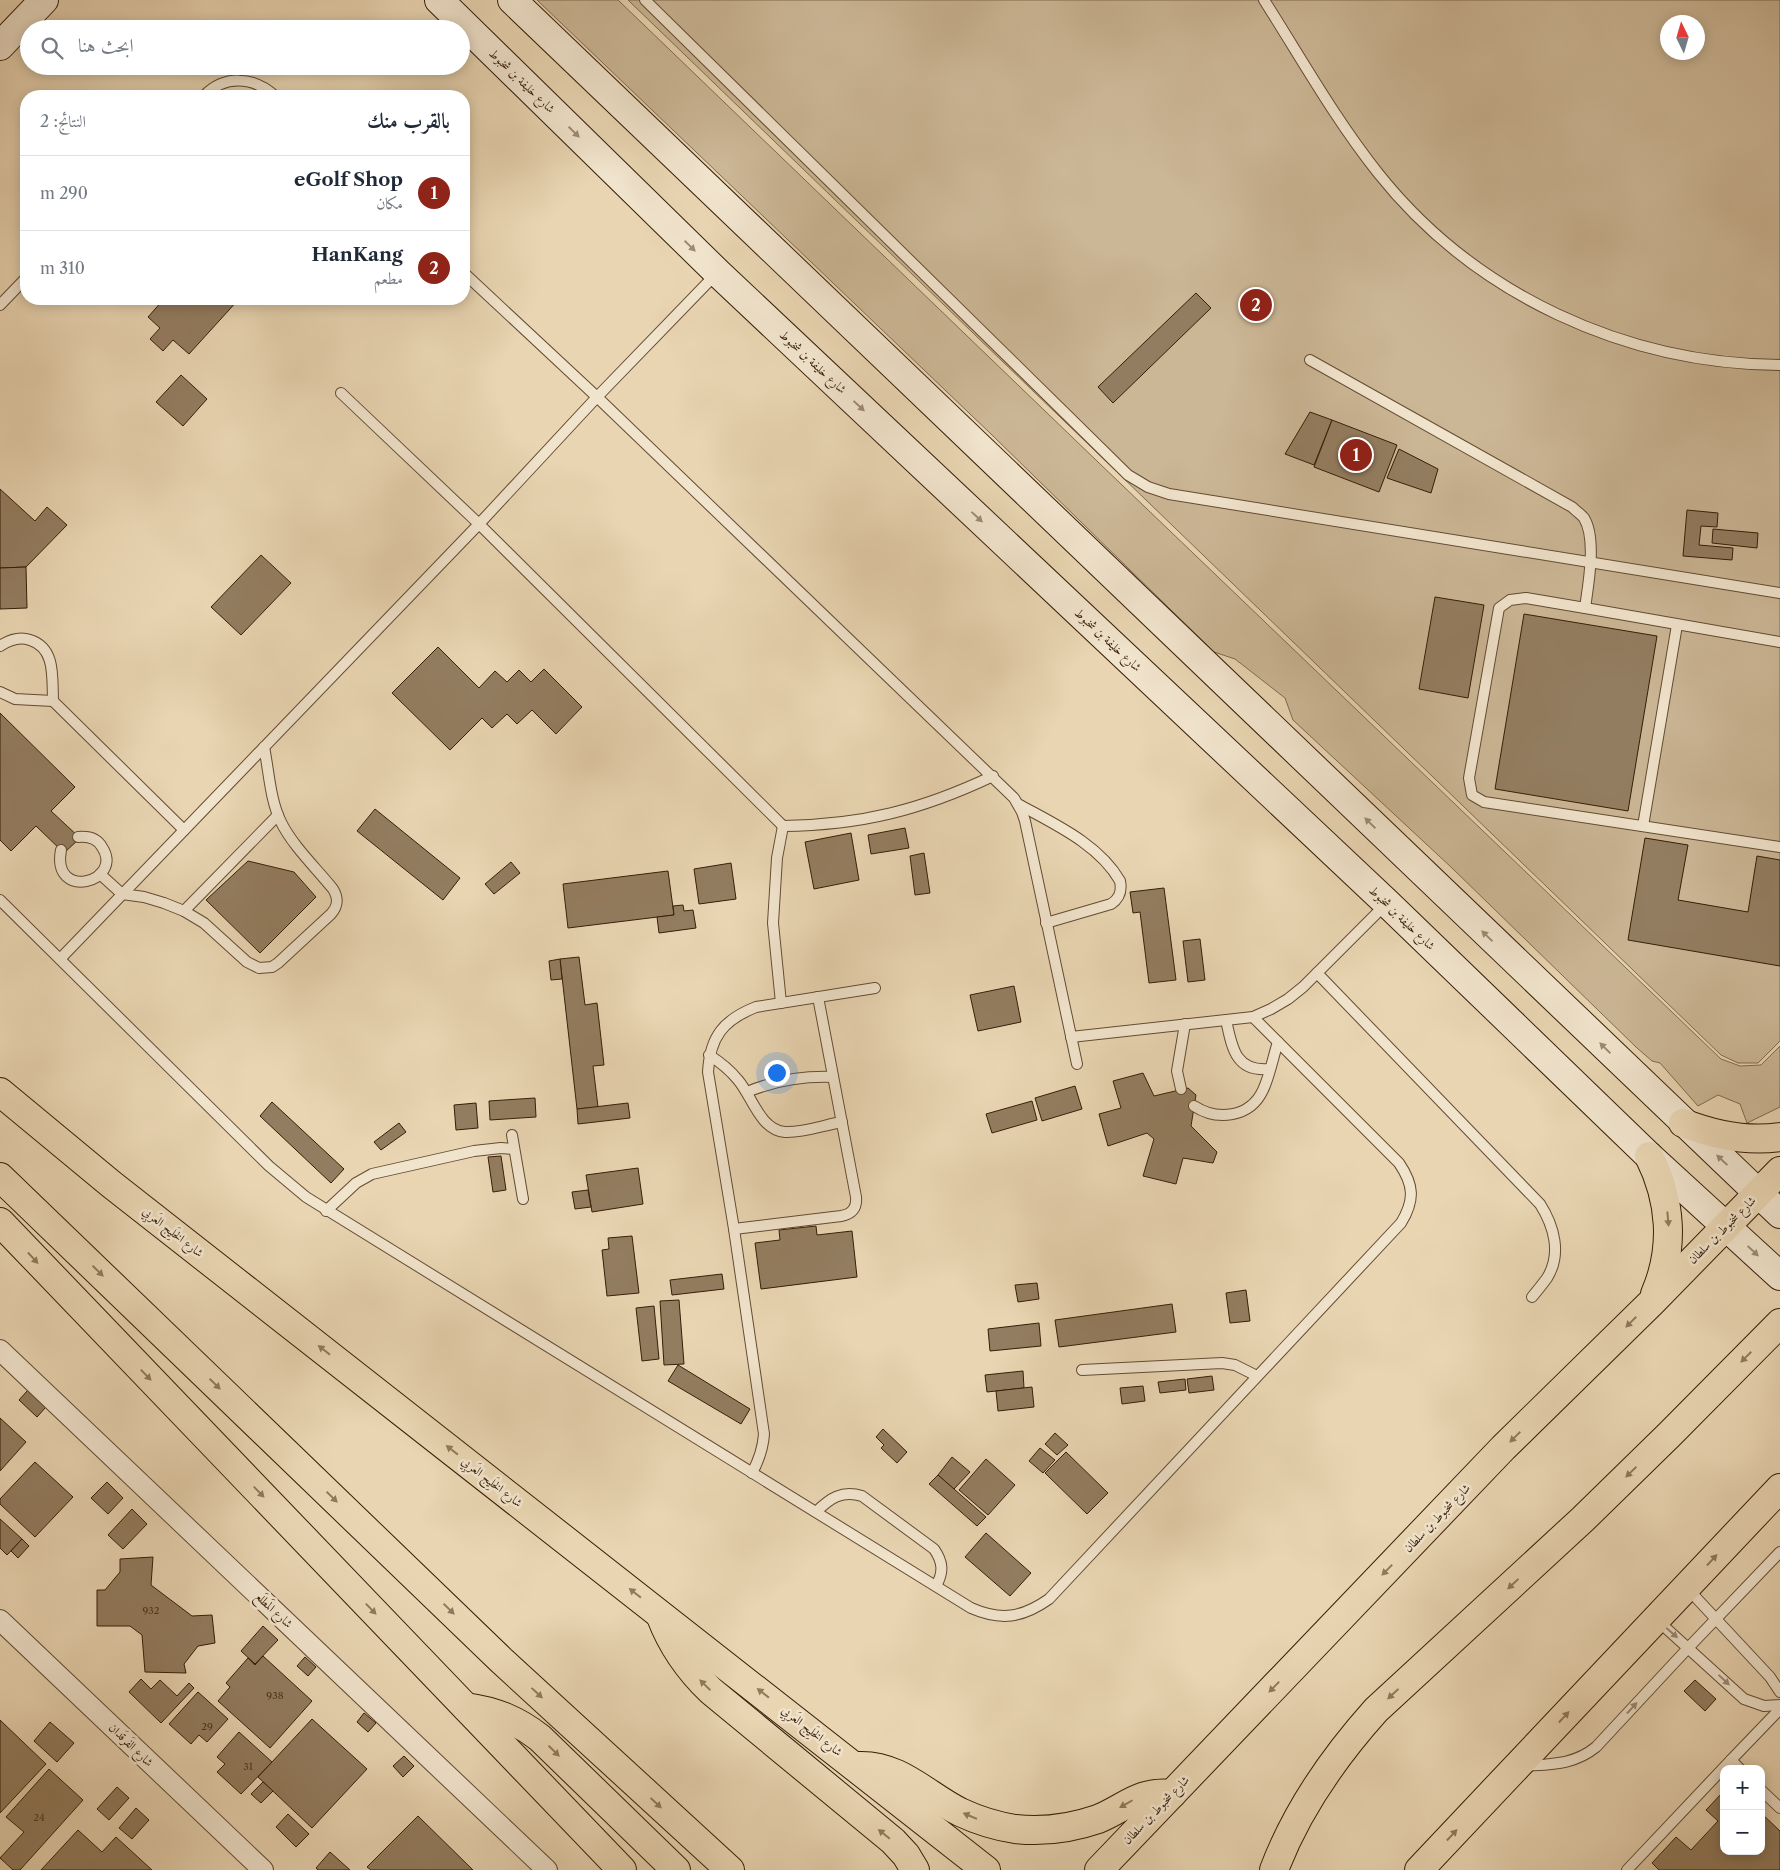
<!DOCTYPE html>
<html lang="ar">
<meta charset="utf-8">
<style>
body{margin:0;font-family:"Libre Caslon Text",Amiri,serif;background:#f6f6f7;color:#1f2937;direction:rtl}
.controls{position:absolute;right:15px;bottom:15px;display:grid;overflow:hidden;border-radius:10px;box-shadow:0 2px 12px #0003}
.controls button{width:45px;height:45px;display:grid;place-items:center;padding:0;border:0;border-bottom:1px solid #e0e1e3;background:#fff;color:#1f2937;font:25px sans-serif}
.compass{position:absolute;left:1660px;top:15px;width:45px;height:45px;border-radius:50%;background:#fff;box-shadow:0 2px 12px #0003;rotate:355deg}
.you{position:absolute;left:776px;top:1072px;width:18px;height:18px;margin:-12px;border:4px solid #fff;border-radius:50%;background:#1a73e8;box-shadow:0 0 0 8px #1a73e833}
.badge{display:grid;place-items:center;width:32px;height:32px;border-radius:50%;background:#8f2418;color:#fff;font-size:16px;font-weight:700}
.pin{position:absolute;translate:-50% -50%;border:2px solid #fff;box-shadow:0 1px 5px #0006}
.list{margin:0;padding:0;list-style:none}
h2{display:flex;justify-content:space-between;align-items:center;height:65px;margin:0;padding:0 20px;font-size:21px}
h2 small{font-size:16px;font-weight:400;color:#747a83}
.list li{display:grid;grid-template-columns:32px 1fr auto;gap:15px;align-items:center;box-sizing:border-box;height:75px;padding:0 20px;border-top:1px solid #e0e1e3}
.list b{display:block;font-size:19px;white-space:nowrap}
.list p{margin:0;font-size:16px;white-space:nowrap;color:#747a83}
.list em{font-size:16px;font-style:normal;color:#747a83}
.icon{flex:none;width:28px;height:28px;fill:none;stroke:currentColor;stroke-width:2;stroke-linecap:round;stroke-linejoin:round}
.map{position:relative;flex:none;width:1780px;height:1870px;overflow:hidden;direction:ltr}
.search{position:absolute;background:#fff;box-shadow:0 2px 12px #0003;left:20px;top:20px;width:450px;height:55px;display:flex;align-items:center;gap:12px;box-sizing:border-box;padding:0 18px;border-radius:28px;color:#747a83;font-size:19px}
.panel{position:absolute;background:#fff;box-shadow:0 2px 12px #0003;left:20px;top:90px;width:450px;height:215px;border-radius:20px;direction:rtl}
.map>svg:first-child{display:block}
.green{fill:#cbb695;stroke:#806a4e;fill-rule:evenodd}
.building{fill:#937d60;stroke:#361d07}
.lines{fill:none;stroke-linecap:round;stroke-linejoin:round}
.lane-casing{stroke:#634b32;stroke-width:12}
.street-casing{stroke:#634b32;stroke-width:22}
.secondary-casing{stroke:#361d07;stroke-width:30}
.primary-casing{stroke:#361d07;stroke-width:30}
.highway-casing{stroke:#361d07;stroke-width:30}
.lane{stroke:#f1e4cd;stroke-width:10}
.street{stroke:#f1e4cd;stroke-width:20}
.secondary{stroke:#f1e4cd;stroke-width:28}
.primary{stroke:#e9d5b2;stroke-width:28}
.highway{stroke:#e9d5b2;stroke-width:28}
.oneway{fill:#9d8a74}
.oneway2{fill:#90795c}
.labels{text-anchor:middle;stroke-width:5;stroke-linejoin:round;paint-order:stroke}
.number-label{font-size:10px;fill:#4d351d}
.street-label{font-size:12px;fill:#361d07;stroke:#f1e4cd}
</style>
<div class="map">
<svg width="1780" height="1870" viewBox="0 0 1780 1870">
<rect width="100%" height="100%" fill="#e9d5b2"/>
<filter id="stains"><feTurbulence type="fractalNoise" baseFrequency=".004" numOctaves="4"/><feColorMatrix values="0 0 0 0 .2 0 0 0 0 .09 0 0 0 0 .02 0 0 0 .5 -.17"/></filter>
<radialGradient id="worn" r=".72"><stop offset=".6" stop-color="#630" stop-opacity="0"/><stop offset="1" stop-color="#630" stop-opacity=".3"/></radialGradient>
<!-- green -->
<g class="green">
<polygon points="537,0 618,0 1098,462 1721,1059 1740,1066 1761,1065 1780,1046 1780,1107 1747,1123 1740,1104 1718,1095 1698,1106 1660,1063 1652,1061 1637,1048 1452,868 1293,720 1285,698 1235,659 1214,652 991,434"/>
<path d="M628,0H1780V1041L1758,1063H1738L1721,1055ZM1668,22H1698V52H1668Z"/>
</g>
<!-- building -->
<g class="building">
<polygon points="1196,293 1211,308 1113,403 1098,387"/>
<polygon points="164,299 239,299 189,354 173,340 163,351 150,339 160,328 148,317"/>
<polygon points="181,375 207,399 183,426 156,402"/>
<polygon points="1310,412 1332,420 1314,465 1285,454"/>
<polygon points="1332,420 1397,445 1379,492 1314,467"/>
<polygon points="1399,449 1438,469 1431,493 1387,478"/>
<polygon points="0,489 35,521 47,507 67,525 26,567 0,568"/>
<polygon points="1687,510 1718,513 1717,527 1701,526 1699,545 1733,548 1732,560 1683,556"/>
<polygon points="1713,529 1758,533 1757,548 1712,543"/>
<polygon points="261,555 291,583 241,635 211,607"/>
<polygon points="26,567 27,608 0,609 0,568"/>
<polygon points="1435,597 1484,605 1468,698 1419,689"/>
<polygon points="1524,614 1657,636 1628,811 1495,789"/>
<polygon points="438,647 479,688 495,671 507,682 519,670 531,682 544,669 582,707 556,734 532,710 517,724 507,714 492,728 482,718 450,750 392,693"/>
<polygon points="0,713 75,787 51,811 80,838 64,853 36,826 11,851 0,840"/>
<polygon points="375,809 460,878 443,900 357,831"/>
<polygon points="905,828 909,848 871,854 868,835"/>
<polygon points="851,833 859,880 814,889 805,842"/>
<polygon points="1645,838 1688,845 1678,900 1748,912 1757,856 1780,860 1780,966 1628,940"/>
<polygon points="924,853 930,893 915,895 910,856"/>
<polygon points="248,861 294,872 316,897 260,953 206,900"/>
<polygon points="511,862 520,873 494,894 485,884"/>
<polygon points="731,863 736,899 699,904 694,869"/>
<polygon points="668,871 674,915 568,928 563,884"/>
<polygon points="1164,888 1176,980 1149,983 1140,912 1133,913 1130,892"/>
<polygon points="683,905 684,911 693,910 696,928 659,933 657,917 674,915 673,906"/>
<polygon points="1200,939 1205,980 1188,982 1183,941"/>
<polygon points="579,957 585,1005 597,1003 604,1065 593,1066 598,1107 577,1109 560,959"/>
<polygon points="560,959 562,979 551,980 549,961"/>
<polygon points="1014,986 1021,1022 978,1031 970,995"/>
<polygon points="1143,1073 1154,1096 1188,1088 1196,1095 1191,1126 1217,1152 1213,1163 1183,1158 1176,1184 1143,1176 1154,1139 1147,1133 1108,1146 1099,1114 1121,1108 1113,1081"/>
<polygon points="1075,1086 1082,1109 1042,1121 1035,1098"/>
<polygon points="535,1098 536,1117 490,1120 489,1101"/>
<polygon points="1032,1101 1037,1120 992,1133 986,1114"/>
<polygon points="272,1102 344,1169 331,1183 260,1116"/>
<polygon points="476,1103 478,1128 456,1130 454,1105"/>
<polygon points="628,1103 630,1118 578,1124 577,1109"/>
<polygon points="399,1123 406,1132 381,1150 374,1142"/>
<polygon points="501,1156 506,1190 493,1192 488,1157"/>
<polygon points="638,1168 643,1204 592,1212 586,1175"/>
<polygon points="588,1190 591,1207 575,1209 572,1192"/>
<polygon points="816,1226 817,1235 852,1231 857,1277 761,1289 755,1243 780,1240 779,1230"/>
<polygon points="632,1236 639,1293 607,1296 602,1250 609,1249 608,1238"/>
<polygon points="722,1274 724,1289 672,1295 670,1280"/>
<polygon points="1037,1283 1039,1299 1018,1302 1015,1285"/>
<polygon points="1246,1290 1250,1321 1230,1323 1226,1293"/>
<polygon points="679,1300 684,1364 664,1365 660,1301"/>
<polygon points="1172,1304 1176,1332 1059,1347 1055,1320"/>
<polygon points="654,1306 659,1359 642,1361 636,1308"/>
<polygon points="1039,1323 1041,1346 990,1351 988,1329"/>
<polygon points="678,1365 750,1409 741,1424 668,1381"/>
<polygon points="1023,1371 1024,1388 987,1392 985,1375"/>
<polygon points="1212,1376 1214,1390 1189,1393 1187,1379"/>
<polygon points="1185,1379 1186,1390 1160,1393 1158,1382"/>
<polygon points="1143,1386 1145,1401 1122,1404 1120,1388"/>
<polygon points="1032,1387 1034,1407 998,1411 996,1391"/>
<polygon points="28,1390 46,1407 37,1417 19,1400"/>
<polygon points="0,1418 26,1442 0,1471"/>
<polygon points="883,1429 907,1452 897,1463 881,1448 884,1445 876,1437"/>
<polygon points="1055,1433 1068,1445 1057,1455 1045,1444"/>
<polygon points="1040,1448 1055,1460 1043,1473 1029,1461"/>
<polygon points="1066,1452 1108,1493 1087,1514 1045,1473"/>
<polygon points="952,1457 970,1472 954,1489 938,1475"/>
<polygon points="986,1459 1015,1485 988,1515 959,1490"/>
<polygon points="35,1462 73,1497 35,1537 0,1504 0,1499"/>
<polygon points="938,1475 986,1517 977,1526 929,1484"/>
<polygon points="107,1482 123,1498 108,1514 91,1498"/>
<polygon points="132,1509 147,1524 123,1549 108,1535"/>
<polygon points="0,1519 22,1539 7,1555 0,1548"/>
<polygon points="986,1533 1031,1573 1010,1596 965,1557"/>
<polygon points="22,1539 29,1546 18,1558 11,1551"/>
<polygon points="153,1557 151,1585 192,1616 212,1615 215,1643 198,1646 184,1664 186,1673 145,1672 142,1635 130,1626 97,1626 97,1590 105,1590 120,1572 120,1559"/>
<polygon points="263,1626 278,1640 255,1664 241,1651"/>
<polygon points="263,1656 312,1701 270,1748 218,1701 230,1687 226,1683 248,1658 255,1665"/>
<polygon points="305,1657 316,1667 308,1676 297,1666"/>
<polygon points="141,1679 151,1689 160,1680 177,1696 189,1683 194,1688 161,1723 129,1692"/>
<polygon points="1695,1680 1716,1699 1705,1711 1684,1691"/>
<polygon points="198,1692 228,1719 207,1742 199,1735 191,1744 169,1724"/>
<polygon points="364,1713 376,1723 368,1732 357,1722"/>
<polygon points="312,1719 367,1769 312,1828 258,1777"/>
<polygon points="0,1720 46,1764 0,1813"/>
<polygon points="50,1722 74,1743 57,1762 34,1741"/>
<polygon points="239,1732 272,1762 241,1794 217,1772 225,1764 217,1757"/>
<polygon points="404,1756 414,1766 403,1777 393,1766"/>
<polygon points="49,1769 83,1800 20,1870 13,1870 0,1858 24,1832 6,1817"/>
<polygon points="263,1782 273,1791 261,1803 251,1794"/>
<polygon points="117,1787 129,1798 109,1820 97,1809"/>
<polygon points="1724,1791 1724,1851 1761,1851 1761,1813 1780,1831 1780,1870 1659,1870 1652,1863 1676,1837 1691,1850 1718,1821 1706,1810"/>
<polygon points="136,1808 149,1820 132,1839 119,1828"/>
<polygon points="288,1814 309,1834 296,1847 276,1827"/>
<polygon points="418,1816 473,1870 371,1870 367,1867"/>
<polygon points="78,1830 102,1852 116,1837 152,1870 41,1870"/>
<polygon points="330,1852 350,1870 318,1870 316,1868"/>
</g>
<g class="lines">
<!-- lane casing -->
<g class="lane-casing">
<g id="lane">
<polyline points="645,0 1128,475 1148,487 1169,494 1780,593"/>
<path d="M1264,0C1301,58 1335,119 1378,173C1475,295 1626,364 1780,365"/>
<path d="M204,96C224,75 253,76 275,96"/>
<polyline points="464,273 597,397 1014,798 1022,812 1025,821 1077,1064"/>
<polyline points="0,305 26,278"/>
<path d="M1310,360L1572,507C1576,511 1581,514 1584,518C1597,539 1588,586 1585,608L1526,598L1510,600L1499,608L1469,778L1472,795L1484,802L1780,847"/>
<path d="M341,393L479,524L783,826C862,825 921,810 993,776"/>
<polyline points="1585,608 1780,642"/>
<path d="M0,646C9,640 19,636 30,640C56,648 52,678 53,701L15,699L0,692"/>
<polyline points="53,701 184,830"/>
<path d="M1018,804C1054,824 1099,844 1120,881C1122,891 1120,898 1111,904L1046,923"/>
<polyline points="1643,826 1677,625"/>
<path d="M61,850C51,902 125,882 102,847C97,838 88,836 78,837"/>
<path d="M100,874L122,894L144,897L164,903L184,911L204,923L247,962L259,968L272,967L278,963L331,914C338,906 339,899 333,889C317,869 292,845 281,822C270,800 269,771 264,747"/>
<path d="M0,900L269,1166L306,1197L971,1608C1001,1621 1022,1618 1049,1599L1401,1223C1415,1200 1414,1185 1399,1163L1253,1017"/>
<polyline points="184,911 278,815"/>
<polyline points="60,959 479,524 597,397 717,273"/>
<path d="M1317,973L1540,1204C1554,1226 1562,1254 1547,1278C1542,1285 1537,1291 1532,1297"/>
<polyline points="781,1003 773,923 777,858 783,826"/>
<path d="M1226,1020C1232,1047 1235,1072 1269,1069"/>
<polyline points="1071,1037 1253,1017 1271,1009 1288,999 1303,987 1386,904"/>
<path d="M709,1055C720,1062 730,1070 738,1080C752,1096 760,1130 785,1132C803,1133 824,1125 842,1122"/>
<polyline points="1181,1089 1177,1071 1185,1024"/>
<path d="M747,1092C776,1080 803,1076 833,1077"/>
<path d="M1194,1106C1217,1121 1250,1118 1263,1090C1270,1075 1273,1057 1278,1042"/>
<polyline points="512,1135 523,1199"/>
<polyline points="326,1211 356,1183 372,1174 474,1151 501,1148 514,1149"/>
<path d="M734,1229L841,1216C852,1214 857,1208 856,1197L818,997"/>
<polyline points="1082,1370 1222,1363 1235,1365 1257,1376"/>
<path d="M752,1473C759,1460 763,1449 764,1434L734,1229L708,1072C710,1037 723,1020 756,1007L875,988"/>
<path d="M816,1512C830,1498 842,1490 862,1496L934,1549C943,1562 944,1572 936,1586"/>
<polyline points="1687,1588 1770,1677 1780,1692"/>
<polyline points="1657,1620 1744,1699 1764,1706 1780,1705"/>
<polyline points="1731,1760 1780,1709"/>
<path d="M1524,1766C1551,1764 1574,1765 1596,1747L1689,1647L1780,1552"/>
<polyline points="1761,1790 1780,1808"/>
<polyline points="1627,1870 1731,1760 1740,1769"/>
</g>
</g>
<!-- street casing -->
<g class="street-casing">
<g id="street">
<polyline points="0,1350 547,1870"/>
<polyline points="0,1620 263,1870"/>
</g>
</g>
<!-- secondary casing -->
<g class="secondary-casing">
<g id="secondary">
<polyline points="439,0 718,273 1387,903 1649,1156 1780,1276"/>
<polyline points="512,0 1780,1214"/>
<polyline points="0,46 44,0"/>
</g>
</g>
<!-- primary casing -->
<g class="primary-casing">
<g id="primary">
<path d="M1683,1123C1714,1135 1747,1142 1780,1137"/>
<path d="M1649,1156C1671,1200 1675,1248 1655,1294"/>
<polyline points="1099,1870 1503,1448 1652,1302 1780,1171"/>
<polyline points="1419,1870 1780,1488"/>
</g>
</g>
<!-- highway casing -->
<g class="highway-casing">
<g id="highway">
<polyline points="0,1092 111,1184 986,1870"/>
<polyline points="0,1177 501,1660 730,1870"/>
<polyline points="0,1222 622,1870"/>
<path d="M661,1617C672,1646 688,1669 711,1691L893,1841L906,1855L915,1870"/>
<path d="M466,1707C495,1711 517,1720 540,1738L676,1870"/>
<path d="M858,1766C899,1764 926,1795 960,1812C977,1820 996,1826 1015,1829C1042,1832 1072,1828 1098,1819C1125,1808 1140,1790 1172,1794"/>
<path d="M1274,1870C1297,1809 1333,1758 1376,1710L1583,1519L1669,1435L1780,1323"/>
</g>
</g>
<!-- lane -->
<use href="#lane" class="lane"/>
<!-- street -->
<use href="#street" class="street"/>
<!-- secondary -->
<use href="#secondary" class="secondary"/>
<!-- primary -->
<use href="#primary" class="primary"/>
<!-- highway -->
<use href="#highway" class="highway"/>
</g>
<!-- one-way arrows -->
<defs><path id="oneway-solid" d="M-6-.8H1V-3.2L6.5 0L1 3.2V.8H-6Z" transform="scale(1.25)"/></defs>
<g class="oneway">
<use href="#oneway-solid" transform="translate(574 132) rotate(44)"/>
<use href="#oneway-solid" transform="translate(690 246) rotate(44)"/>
<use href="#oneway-solid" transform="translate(859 406) rotate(43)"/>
<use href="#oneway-solid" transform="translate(977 517) rotate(43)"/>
<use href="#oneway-solid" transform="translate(1370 823) rotate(-136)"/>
<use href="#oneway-solid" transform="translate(1487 936) rotate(-136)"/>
<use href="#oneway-solid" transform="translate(1605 1048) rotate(-136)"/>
<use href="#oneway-solid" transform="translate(1722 1160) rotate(-137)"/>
<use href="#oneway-solid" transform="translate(1753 1251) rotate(43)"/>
<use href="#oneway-solid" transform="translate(1672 1633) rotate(41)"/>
<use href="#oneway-solid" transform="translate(1724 1680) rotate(43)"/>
<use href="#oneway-solid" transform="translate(1632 1708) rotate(-47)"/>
</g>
<g class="oneway2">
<use href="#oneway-solid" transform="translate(1668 1219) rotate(85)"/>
<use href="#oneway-solid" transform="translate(33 1258) rotate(47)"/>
<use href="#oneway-solid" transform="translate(98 1271) rotate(44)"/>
<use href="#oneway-solid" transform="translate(1631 1322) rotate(135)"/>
<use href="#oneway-solid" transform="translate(324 1350) rotate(-142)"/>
<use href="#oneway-solid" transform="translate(1746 1357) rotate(135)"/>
<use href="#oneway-solid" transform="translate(146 1375) rotate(46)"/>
<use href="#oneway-solid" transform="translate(215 1384) rotate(44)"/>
<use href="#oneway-solid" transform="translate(1515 1437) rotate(135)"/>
<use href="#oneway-solid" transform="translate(452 1450) rotate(-142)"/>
<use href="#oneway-solid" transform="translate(1631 1472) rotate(136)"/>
<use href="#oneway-solid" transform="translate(259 1492) rotate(46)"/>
<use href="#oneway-solid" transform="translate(332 1497) rotate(44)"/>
<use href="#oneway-solid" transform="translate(1712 1560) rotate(-47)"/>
<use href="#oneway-solid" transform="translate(1387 1570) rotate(134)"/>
<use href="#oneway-solid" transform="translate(1513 1584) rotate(137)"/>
<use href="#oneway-solid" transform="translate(635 1593) rotate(-142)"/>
<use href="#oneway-solid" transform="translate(371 1609) rotate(46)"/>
<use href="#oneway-solid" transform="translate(449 1609) rotate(44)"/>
<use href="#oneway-solid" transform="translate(705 1685) rotate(-136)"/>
<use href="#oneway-solid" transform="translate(1274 1687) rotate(134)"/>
<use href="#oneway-solid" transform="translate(537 1693) rotate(43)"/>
<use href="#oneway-solid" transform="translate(763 1693) rotate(-142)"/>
<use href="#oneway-solid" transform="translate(1393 1694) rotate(137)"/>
<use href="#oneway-solid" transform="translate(1564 1717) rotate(-47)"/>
<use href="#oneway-solid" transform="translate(554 1751) rotate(44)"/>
<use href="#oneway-solid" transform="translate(656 1803) rotate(43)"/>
<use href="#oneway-solid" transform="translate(1126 1804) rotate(150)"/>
<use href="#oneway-solid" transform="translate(970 1816) rotate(-157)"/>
<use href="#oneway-solid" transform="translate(884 1834) rotate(-141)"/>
<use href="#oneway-solid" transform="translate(1452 1835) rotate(-47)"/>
</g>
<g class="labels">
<!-- number labels -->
<g class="number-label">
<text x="151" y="1614">932</text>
<text x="275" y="1699">938</text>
<text x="207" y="1730">29</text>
<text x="248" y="1770">31</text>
<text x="39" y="1821">24</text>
</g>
<!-- street labels -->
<g class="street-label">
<text transform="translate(522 81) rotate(44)" y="4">شارع خليفة بن شخبوط</text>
<text transform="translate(813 362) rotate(43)" y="4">شارع خليفة بن شخبوط</text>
<text transform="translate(1108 640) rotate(43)" y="4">شارع خليفة بن شخبوط</text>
<text transform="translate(1402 918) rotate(44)" y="4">شارع خليفة بن شخبوط</text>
<text transform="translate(1722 1230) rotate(-45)" y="4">شارع شخبوط بن سلطان</text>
<text transform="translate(173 1232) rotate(38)" y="4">شارع الخَلِيج العَربِي</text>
<text transform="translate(492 1482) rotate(38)" y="4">شارع الخَلِيج العَربِي</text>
<text transform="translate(1437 1518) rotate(-46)" y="4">شارع شخبوط بن سلطان</text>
<text transform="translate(274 1610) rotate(43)" y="4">شارع المَطلَع</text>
<text transform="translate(812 1731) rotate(38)" y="4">شارع الخَلِيج العَربِي</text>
<text transform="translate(131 1745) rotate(44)" y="4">شارع الفَرقَدان</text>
<text transform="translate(1156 1810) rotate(-46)" y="4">شارع شخبوط بن سلطان</text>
</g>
</g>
<rect width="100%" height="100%" filter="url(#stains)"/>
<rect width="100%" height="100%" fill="url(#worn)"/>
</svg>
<div class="controls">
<button>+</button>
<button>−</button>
</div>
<svg class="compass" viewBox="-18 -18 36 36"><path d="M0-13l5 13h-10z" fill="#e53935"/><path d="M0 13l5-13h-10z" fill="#747a83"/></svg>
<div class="you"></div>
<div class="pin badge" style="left:1356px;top:455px">1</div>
<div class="pin badge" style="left:1256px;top:305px">2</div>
<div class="search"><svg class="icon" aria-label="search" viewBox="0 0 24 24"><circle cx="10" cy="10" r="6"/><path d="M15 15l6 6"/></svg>ابحث هنا</div>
<section class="panel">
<h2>بالقرب منك<small>النتائج: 2</small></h2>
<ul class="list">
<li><span class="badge">1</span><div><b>eGolf Shop</b><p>مكان</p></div><em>290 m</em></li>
<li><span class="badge">2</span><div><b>HanKang</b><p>مطعم</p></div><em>310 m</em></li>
</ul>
</section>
</div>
